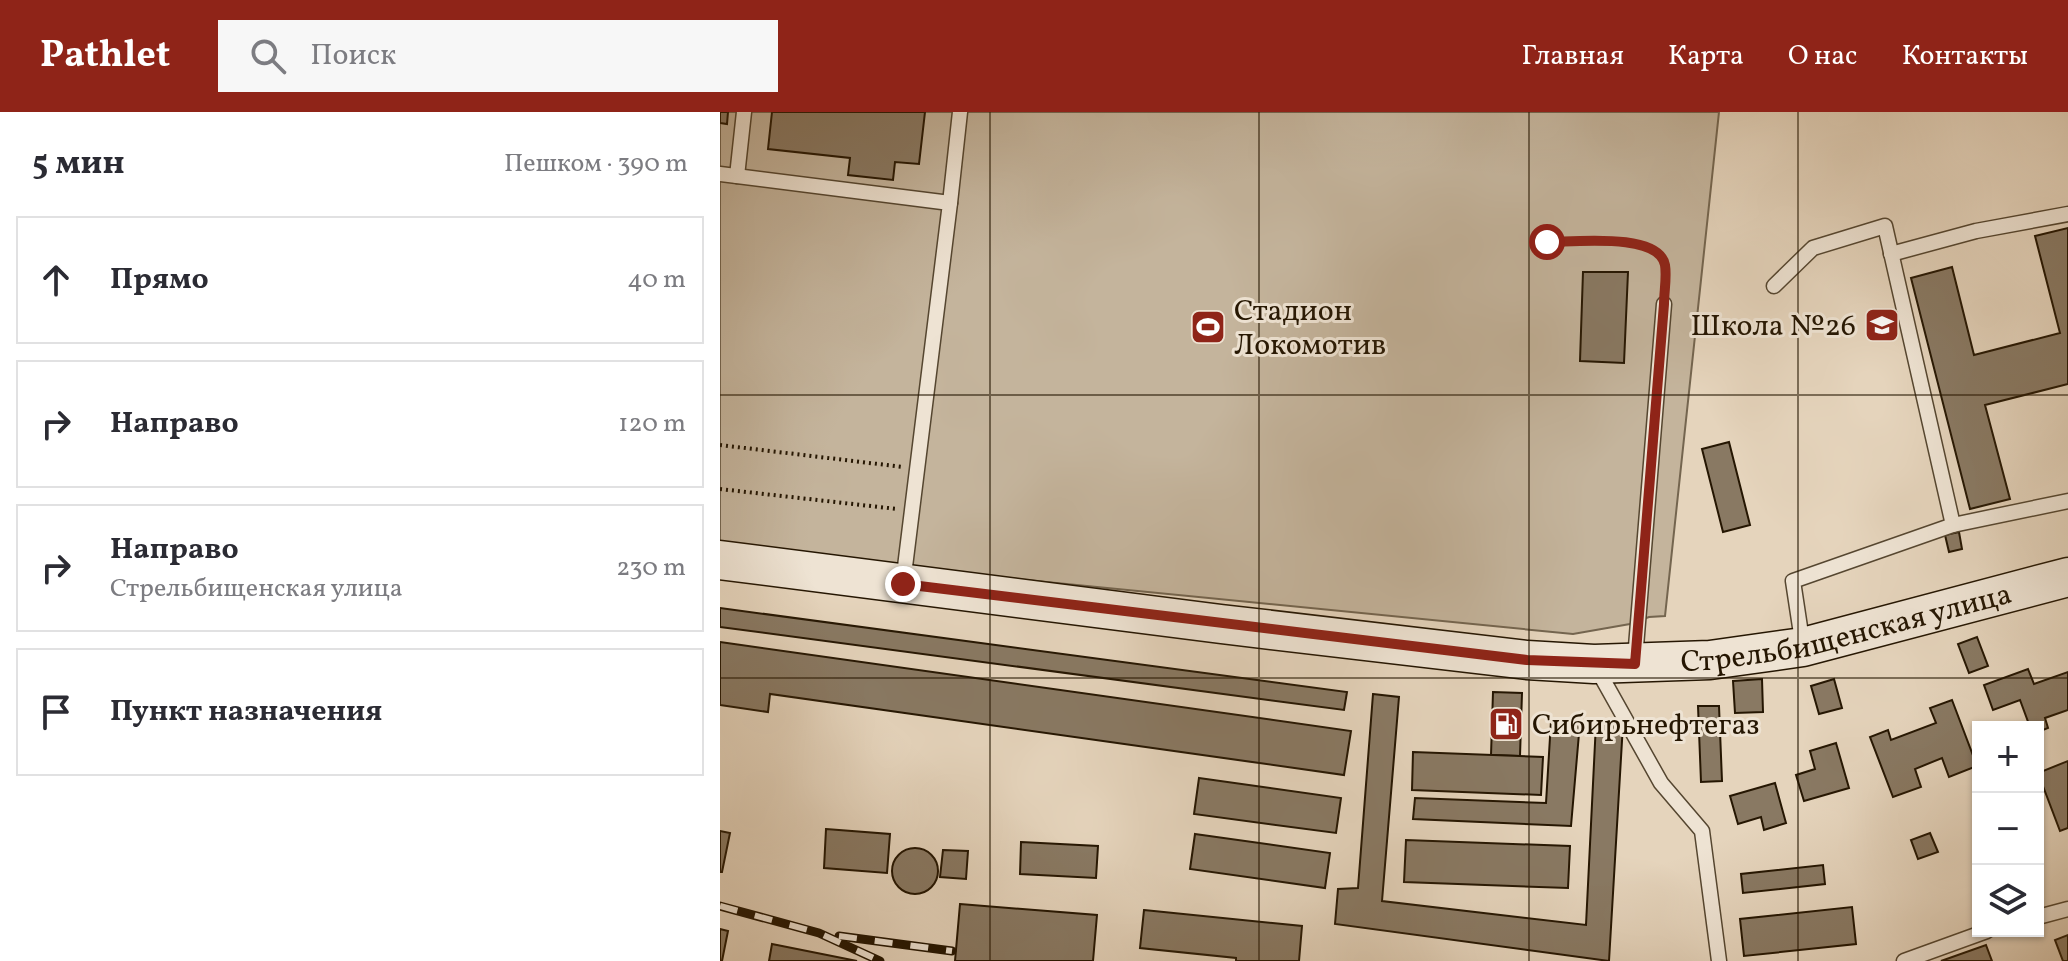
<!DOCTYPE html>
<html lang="ru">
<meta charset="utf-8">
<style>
body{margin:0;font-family:Vollkorn,serif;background:#f7f7f7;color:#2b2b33}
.controls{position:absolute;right:24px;bottom:24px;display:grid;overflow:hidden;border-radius:0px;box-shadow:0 2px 6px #0004}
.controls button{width:72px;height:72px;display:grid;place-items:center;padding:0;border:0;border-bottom:2px solid #e1e1e2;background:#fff;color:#2b2b33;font:40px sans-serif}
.stop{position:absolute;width:24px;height:24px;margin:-18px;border:6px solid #8f2418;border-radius:50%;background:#fff}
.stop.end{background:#8f2418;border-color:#fff;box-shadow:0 2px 8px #0008}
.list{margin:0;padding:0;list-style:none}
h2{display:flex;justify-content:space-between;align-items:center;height:104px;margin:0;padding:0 32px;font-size:34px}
h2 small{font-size:26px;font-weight:400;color:#7c7c81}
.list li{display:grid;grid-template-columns:52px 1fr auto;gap:24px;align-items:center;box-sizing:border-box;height:128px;margin:0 16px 16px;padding:0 16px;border:2px solid #e1e1e2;border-radius:0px}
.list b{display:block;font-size:30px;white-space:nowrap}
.list p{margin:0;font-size:26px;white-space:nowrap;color:#7c7c81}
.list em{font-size:26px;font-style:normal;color:#7c7c81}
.icon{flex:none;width:44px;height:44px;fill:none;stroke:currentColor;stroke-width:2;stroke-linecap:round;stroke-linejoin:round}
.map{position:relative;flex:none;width:1348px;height:849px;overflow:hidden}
header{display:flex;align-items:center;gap:48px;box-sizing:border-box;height:112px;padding:0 40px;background:#8f2418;color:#fff}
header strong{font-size:38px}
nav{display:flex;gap:44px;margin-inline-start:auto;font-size:28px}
.search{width:560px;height:72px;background:#f7f7f7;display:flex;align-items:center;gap:20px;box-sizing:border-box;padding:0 28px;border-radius:0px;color:#7c7c81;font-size:30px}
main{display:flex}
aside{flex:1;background:#fff}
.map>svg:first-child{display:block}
.green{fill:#c4b49c;stroke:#74654f;stroke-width:2}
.building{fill:#897963;stroke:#251602;stroke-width:2}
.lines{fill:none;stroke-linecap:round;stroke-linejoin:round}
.lane-casing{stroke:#554630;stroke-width:17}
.secondary-casing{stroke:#251602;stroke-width:41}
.path{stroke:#251602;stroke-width:4;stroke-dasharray:2 4;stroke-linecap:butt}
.lane{stroke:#eee3d3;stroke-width:14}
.secondary{stroke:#eee3d3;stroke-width:38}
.rail-casing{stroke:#251602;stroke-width:9}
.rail{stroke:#eee3d3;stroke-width:6;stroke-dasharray:18;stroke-linecap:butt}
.route{stroke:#8f2418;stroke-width:10}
.grid{fill:none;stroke:#251602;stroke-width:2;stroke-opacity:0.55}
.labels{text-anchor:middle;stroke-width:6;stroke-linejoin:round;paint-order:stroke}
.poi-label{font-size:30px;fill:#251602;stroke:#eee3d3;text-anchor:start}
.street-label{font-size:30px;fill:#251602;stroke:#eee3d3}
</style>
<header>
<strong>Pathlet</strong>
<div class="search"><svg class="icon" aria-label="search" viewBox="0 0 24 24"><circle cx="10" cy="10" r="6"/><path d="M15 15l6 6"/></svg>Поиск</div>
<nav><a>Главная</a><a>Карта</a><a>О нас</a><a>Контакты</a></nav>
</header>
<main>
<aside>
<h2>5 мин<small>Пешком · 390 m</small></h2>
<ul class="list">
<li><svg class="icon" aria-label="ahead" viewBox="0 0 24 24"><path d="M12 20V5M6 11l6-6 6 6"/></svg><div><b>Прямо</b></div><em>40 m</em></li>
<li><svg class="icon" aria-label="right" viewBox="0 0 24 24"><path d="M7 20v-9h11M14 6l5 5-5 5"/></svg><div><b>Направо</b></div><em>120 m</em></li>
<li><svg class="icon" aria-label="right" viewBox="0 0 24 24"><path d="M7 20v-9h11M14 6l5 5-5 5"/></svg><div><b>Направо</b><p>Стрельбищенская улица</p></div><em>230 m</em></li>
<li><svg class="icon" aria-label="arrive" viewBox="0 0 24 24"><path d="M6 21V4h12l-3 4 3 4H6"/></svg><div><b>Пункт назначения</b></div></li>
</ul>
</aside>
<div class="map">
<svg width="1348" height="849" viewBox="0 0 1348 849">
<rect width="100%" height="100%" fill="#e5d4bc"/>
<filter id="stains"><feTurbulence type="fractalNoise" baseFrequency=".0025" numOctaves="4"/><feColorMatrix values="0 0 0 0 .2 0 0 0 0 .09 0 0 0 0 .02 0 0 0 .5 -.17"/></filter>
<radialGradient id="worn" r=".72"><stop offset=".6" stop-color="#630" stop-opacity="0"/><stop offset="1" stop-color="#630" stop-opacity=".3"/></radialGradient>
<!-- green -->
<polygon class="green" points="0,0 999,0 945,504 929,505 910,512 853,522 236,461 0,430"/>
<!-- building -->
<g class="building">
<polygon points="0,0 8,0 7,12 0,11"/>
<polygon points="52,0 205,0 199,52 175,50 173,68 128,63 130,46 48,37"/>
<polygon points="1348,116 1348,272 1265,293 1290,387 1250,397 1191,166 1232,155 1254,243 1340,221 1315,124"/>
<polygon points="863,160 908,160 904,251 860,249"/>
<polygon points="1009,330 1030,413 1003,420 982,337"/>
<polygon points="1239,420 1242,437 1229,440 1225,423"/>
<polygon points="0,496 627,580 624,598 0,515"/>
<polygon points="1257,525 1268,554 1249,561 1238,532"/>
<polygon points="0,530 631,619 624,663 50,582 48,600 0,593"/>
<polygon points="1308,557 1314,572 1348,560 1348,598 1325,606 1328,616 1318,620 1318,615 1310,615 1300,588 1273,598 1264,573"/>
<polygon points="1042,567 1043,600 1015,601 1013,569"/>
<polygon points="1114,567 1122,596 1099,602 1091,574"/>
<polygon points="773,580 802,581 800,644 771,643"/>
<polygon points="653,582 679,585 662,789 866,813 876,611 903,612 889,849 615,812 618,777 638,776"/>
<polygon points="1232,588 1257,654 1229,665 1222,646 1195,657 1201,675 1173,685 1150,625 1168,618 1171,628 1216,611 1210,596"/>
<polygon points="978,594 999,594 1002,669 981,670"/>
<polygon points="831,609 860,610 851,714 693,707 695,686 826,691"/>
<polygon points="1116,631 1129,676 1084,689 1076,663 1095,657 1090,639"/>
<polygon points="693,640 823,645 821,683 692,678"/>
<polygon points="1348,649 1348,716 1340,719 1318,661"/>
<polygon points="479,666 621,686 616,721 474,702"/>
<polygon points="1055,671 1066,711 1044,718 1041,705 1018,712 1010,684"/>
<polygon points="106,717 170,722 167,761 104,756"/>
<polygon points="0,719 10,721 2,760 0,760"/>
<polygon points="1210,721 1218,740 1198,747 1191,728"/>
<polygon points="475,722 610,741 605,776 470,757"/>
<polygon points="686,728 850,734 848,776 684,770"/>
<polygon points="301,730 378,734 376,766 300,762"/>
<circle cx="195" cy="759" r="23"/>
<polygon points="223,738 248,739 246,767 220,765"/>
<polygon points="1103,753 1105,772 1023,781 1021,762"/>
<polygon points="240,792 377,803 373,849 235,849"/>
<polygon points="1132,795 1136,832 1024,844 1020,807"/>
<polygon points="424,798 582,814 579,849 516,849 516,846 420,836"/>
<polygon points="0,817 8,819 2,849 0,849"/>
<polygon points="1348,823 1348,849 1343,849 1335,828"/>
<polygon points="52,832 137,849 49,849"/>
<polygon points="1266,833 1272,849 1221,849"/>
</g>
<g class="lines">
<!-- lane casing -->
<g class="lane-casing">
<g id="lane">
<polyline points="0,62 230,91 183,471"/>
<polyline points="17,64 24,0"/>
<polyline points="230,91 240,0"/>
<polyline points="1171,142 1256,119 1348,102"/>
<polyline points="1054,174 1093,136 1165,114 1233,413"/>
<polyline points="1083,535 1073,469 1233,413 1348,389"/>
<polyline points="915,547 944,192"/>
<polyline points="876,555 941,671 982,719 999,849"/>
<polyline points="1318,805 1348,797"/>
<polyline points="1184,849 1267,819"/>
</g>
</g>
<!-- secondary casing -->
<g class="secondary-casing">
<g id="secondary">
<path id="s1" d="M0,448L501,512L807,548L874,552L990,548L1083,535L1348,465"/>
</g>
</g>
<!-- path -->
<g class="path">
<path d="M827,130C851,130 925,123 939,141C948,151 945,165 945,177"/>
<polyline points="0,333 183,355"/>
<polyline points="0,377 177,397"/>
</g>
<!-- lane -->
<use href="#lane" class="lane"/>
<!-- secondary -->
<use href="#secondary" class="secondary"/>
<!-- rail casing -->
<g class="rail-casing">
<g id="rail">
<polyline points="0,794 99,821 160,849"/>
<polyline points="119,824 232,839"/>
</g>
</g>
<!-- rail -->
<use href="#rail" class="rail"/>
</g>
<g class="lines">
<!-- route -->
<path class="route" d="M183,472L807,548L915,552L944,192C944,180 947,165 945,153C939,120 854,130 827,130"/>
</g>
<!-- grid -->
<path class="grid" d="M270,0V849M539,0V849M809,0V849M1078,0V849M0,283H1348M0,566H1348"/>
<!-- icons -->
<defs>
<g id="school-square" transform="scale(1.8)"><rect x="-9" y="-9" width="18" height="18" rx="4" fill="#8f2418" stroke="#eee3d3"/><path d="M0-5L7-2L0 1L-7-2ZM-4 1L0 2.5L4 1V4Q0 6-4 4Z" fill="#fff"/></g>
<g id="stadium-square" transform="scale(1.8)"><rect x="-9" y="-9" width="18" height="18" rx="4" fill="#8f2418" stroke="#eee3d3"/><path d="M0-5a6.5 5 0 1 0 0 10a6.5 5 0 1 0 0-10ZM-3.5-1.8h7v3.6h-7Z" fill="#fff"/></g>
<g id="fuel-square" transform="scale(1.8)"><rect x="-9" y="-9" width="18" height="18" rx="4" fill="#8f2418" stroke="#eee3d3"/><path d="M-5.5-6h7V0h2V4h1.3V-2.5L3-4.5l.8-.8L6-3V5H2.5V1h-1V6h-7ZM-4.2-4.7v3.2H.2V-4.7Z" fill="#fff"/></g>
</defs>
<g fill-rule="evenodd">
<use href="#school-square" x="1162" y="213"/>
<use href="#stadium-square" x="488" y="215"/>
<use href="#fuel-square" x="786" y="612"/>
</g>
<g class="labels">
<!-- poi labels -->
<g class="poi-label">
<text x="514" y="208">Стадион<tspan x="514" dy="34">Локомотив</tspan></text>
<text x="1136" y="223" text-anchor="end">Школа №26</text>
<text x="812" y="622">Сибирьнефтегаз</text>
</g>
<!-- street labels -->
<g class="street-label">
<text dy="10" stroke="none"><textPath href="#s1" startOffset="1136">Стрельбищенская улица</textPath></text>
</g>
</g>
<rect width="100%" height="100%" filter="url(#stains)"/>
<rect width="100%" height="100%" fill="url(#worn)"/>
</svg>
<div class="controls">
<button>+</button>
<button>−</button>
<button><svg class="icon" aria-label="layers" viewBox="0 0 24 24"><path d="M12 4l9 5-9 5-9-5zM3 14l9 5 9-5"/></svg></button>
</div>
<div class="stop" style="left:827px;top:130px"></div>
<div class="stop end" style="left:183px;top:472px"></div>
</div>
</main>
